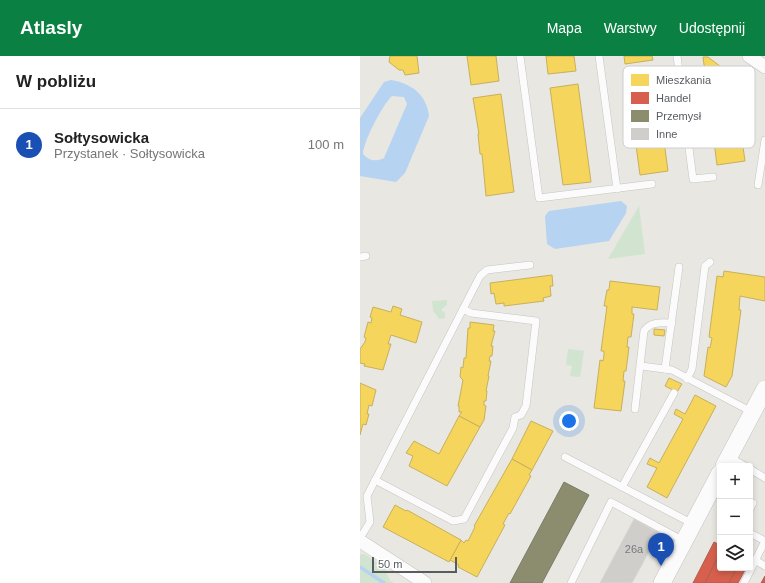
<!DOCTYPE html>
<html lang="pl">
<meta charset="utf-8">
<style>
body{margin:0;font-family:Helvetica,sans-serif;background:#f2f2f2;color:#222}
.controls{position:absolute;right:12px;bottom:12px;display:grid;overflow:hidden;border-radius:4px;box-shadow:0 2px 6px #0003}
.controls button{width:36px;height:36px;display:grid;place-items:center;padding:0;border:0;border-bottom:1px solid #e0e0e0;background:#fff;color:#222;font:20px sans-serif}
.scale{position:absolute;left:12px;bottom:10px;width:85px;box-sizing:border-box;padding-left:4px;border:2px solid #585b60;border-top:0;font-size:11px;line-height:14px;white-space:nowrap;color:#585b60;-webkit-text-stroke:3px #fff;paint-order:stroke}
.you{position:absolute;left:209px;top:365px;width:14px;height:14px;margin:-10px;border:3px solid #fff;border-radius:50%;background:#1a73e8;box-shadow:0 0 0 6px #1a73e833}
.badge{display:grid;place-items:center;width:26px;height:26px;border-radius:50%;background:#0b8043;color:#fff;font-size:13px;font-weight:700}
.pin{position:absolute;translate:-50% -33px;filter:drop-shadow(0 1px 2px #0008)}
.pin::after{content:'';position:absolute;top:21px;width:14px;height:12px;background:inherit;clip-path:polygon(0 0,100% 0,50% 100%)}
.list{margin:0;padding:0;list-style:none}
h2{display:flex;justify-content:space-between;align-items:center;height:52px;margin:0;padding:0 16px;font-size:17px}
h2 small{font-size:13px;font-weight:400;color:#767676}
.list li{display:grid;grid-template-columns:26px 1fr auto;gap:12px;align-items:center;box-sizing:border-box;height:72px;padding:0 16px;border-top:1px solid #e0e0e0}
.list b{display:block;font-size:15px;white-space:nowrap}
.list p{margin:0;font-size:13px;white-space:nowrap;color:#767676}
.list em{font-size:13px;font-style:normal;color:#767676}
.icon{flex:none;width:22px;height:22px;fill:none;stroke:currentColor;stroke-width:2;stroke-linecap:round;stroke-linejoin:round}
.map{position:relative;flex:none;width:405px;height:527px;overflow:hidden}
header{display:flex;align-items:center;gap:24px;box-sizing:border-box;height:56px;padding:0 20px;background:#0b8043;color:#fff}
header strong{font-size:19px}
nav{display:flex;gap:22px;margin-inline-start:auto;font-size:14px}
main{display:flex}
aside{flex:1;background:#fff}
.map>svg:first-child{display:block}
.green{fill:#d0e4cf}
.water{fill:#b6d3f2;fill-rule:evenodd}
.homes{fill:#f6d55c;stroke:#c7b05d}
.shops{fill:#d6604d;stroke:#b05e53}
.industry{fill:#8c8c6e;stroke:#7c7d6a}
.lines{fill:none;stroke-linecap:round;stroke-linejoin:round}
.stream{stroke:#b6d3f2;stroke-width:3.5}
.building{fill:#cfcecb;stroke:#d7d6d2}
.service-casing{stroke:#c4c4c3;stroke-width:8}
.minor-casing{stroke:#c4c4c3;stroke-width:14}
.tertiary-casing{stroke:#c4c4c3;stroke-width:18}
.service{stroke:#fcfbfb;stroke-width:7}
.minor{stroke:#fcfbfb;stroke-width:13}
.tertiary{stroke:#fcfbfb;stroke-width:17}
.labels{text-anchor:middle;stroke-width:4;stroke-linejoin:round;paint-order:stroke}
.number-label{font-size:11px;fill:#77797c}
.key{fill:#fff;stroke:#cdcecf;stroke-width:1}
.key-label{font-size:11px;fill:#585b60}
</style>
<header>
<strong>Atlasly</strong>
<nav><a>Mapa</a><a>Warstwy</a><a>Udostępnij</a></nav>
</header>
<main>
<aside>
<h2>W pobliżu<small></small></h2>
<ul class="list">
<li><span class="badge" style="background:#1a4fb4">1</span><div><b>Sołtysowicka</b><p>Przystanek · Sołtysowicka</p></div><em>100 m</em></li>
</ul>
</aside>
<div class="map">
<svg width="405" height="527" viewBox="0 0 405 527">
<rect width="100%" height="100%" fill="#e8e7e2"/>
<!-- green -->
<g class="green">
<polygon points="279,150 285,198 248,203"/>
<polygon points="87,244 87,249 81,254 85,257 85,262 79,263 73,254 72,245"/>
<polygon points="208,293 224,295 220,321 210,320 212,310 206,309"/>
<polygon points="4,498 24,511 30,525 34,527 0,527 0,499"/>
</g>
<!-- water -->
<g class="water">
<path d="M31,24C51,27 67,39 69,60L45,117L36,126L0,120V62L24,26ZM32,40L44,41L47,48L24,102C16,106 9,105 3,98C3,86 23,48 32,40Z"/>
<polygon points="261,145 267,150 266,157 249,185 195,193 187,188 185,160 189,155"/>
</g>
<!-- homes -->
<g class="homes">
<polygon points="30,0 57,0 59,17 45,19 43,14 39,14 29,6"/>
<polygon points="107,0 136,0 139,25 111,29"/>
<polygon points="186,0 214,0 216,15 188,18"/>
<polygon points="264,0 292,0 293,4 265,8"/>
<polygon points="343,1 348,1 373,20 385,105 357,109"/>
<polygon points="295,18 308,115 280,119 267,22"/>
<polygon points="218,28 231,126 203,129 190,32"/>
<polygon points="141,38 154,136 126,140 122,98 120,98 118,78 119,78 113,42"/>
<polygon points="364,215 405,221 405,245 380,240 379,254 381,254 372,320 366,331 344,320 348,291 350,292 352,282 349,281 357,220 363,221"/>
<polygon points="192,219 193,230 190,230 191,240 183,242 184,245 144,250 144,247 136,248 134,237 131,238 130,227"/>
<polygon points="250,225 300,231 297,254 272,251 272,258 274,258 271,281 268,281 267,291 269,291 266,315 264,315 263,325 265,325 261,355 234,352 240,304 243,305 244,299 244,295 241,295 247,250 244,250 247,234 249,234"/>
<polygon points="33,250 42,253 40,259 62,266 56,287 31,279 28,288 31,288 23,314 4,310 5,308 0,307 0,293 5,286 6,282 4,281 8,266 11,267 12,262 10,261 13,251 31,256"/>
<polygon points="110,266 134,269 133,275 135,275 131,290 133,290 132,300 130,300 129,305 131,305 128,320 129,320 126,335 127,335 126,345 124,345 124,349 126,350 124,364 120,371 99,360 102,356 99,356 99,350 98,350 103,324 100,321 101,311 103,312 104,302 106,302 108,272 110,272"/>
<polygon points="294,273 305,274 304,280 294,279"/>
<polygon points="309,322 322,328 317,336 305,330"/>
<polygon points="0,327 16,334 12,350 9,349 7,358 9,358 6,369 3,368 0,379"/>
<polygon points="335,339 356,350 307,442 287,431 297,412 287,408 290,402 299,407 323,363 314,358 316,353 325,358"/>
<polygon points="99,360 120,371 87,430 49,410 53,400 46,397 54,385 79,398"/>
<polygon points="171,365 193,375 172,414 152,403"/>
<polygon points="152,403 172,414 169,419 171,420 150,458 149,457 143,468 145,469 117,521 98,511 99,509 90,504 101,484 104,487 106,484 108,485 115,471 114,470"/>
<polygon points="35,449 46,455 47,454 101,484 89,506 23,471"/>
</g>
<!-- shops -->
<g class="shops">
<polygon points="354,486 360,489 360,497 345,527 333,527"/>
<polygon points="360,497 360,512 377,512 369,527 345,527"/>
<polygon points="377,512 386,512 378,527 369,527"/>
<polygon points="405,520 405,527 401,527"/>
</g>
<!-- industry -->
<polygon class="industry" points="204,426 229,439 182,527 150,527"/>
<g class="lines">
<!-- stream -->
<polyline class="stream" points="0,511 24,527"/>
</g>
<!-- building -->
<polygon class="building" points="274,463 299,477 272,527 240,527"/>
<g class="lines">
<!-- service casing -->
<g class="service-casing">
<g id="service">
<polyline points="160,0 179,142 292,128"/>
<polyline points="239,0 257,133"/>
<polyline points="317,0 333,123 353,121"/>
<polyline points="398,129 405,84"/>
<polyline points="0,201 6,200"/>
<polyline points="281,310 312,314 392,356"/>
<polyline points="305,313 319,211"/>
<polyline points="327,323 332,313 345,210 350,206"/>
<path d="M275,353L284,275C291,265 302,267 312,267"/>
<polyline points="205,401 333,468"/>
<polyline points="369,401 385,410"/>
<polyline points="390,413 405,422"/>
<polyline points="15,424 93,465 104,463 153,372 155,361 161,359 166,350 176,265 111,257 103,253"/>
<polyline points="262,431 314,337"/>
<polyline points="390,453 393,447"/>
<polyline points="390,477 405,485"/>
<polyline points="0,482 10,466 7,440 120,220 127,214 170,209"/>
<polyline points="395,504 405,510"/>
<polyline points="211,527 251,446 324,485"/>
<polyline points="384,527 405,485"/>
</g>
</g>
<!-- minor casing -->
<g class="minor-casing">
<g id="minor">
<polyline points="389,0 405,11"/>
<polyline points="0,485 65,527"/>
</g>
</g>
<!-- tertiary casing -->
<g class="tertiary-casing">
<g id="tertiary">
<polyline points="364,410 405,333"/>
<polyline points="302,527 360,417"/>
</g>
</g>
<!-- service -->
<use href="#service" class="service"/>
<!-- minor -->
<use href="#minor" class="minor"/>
<!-- tertiary -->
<use href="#tertiary" class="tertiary"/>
</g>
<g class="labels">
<!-- number labels -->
<g class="number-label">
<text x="274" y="497">26a</text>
</g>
</g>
<!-- legend -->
<rect x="263" y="10" width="132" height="82" rx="6" class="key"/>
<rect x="271" y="18" width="18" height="12" fill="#f6d55c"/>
<rect x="271" y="36" width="18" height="12" fill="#d6604d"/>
<rect x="271" y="54" width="18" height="12" fill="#8c8c6e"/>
<rect x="271" y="72" width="18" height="12" fill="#cfcecb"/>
<g class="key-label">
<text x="296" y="28">Mieszkania</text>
<text x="296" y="46">Handel</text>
<text x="296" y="64">Przemysł</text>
<text x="296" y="82">Inne</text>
</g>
</svg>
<div class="controls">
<button>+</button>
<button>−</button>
<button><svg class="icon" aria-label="layers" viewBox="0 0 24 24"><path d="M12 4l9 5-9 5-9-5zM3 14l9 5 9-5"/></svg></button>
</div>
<div class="scale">50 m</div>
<div class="you"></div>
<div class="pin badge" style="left:301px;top:510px;background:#1a4fb4">1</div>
</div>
</main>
